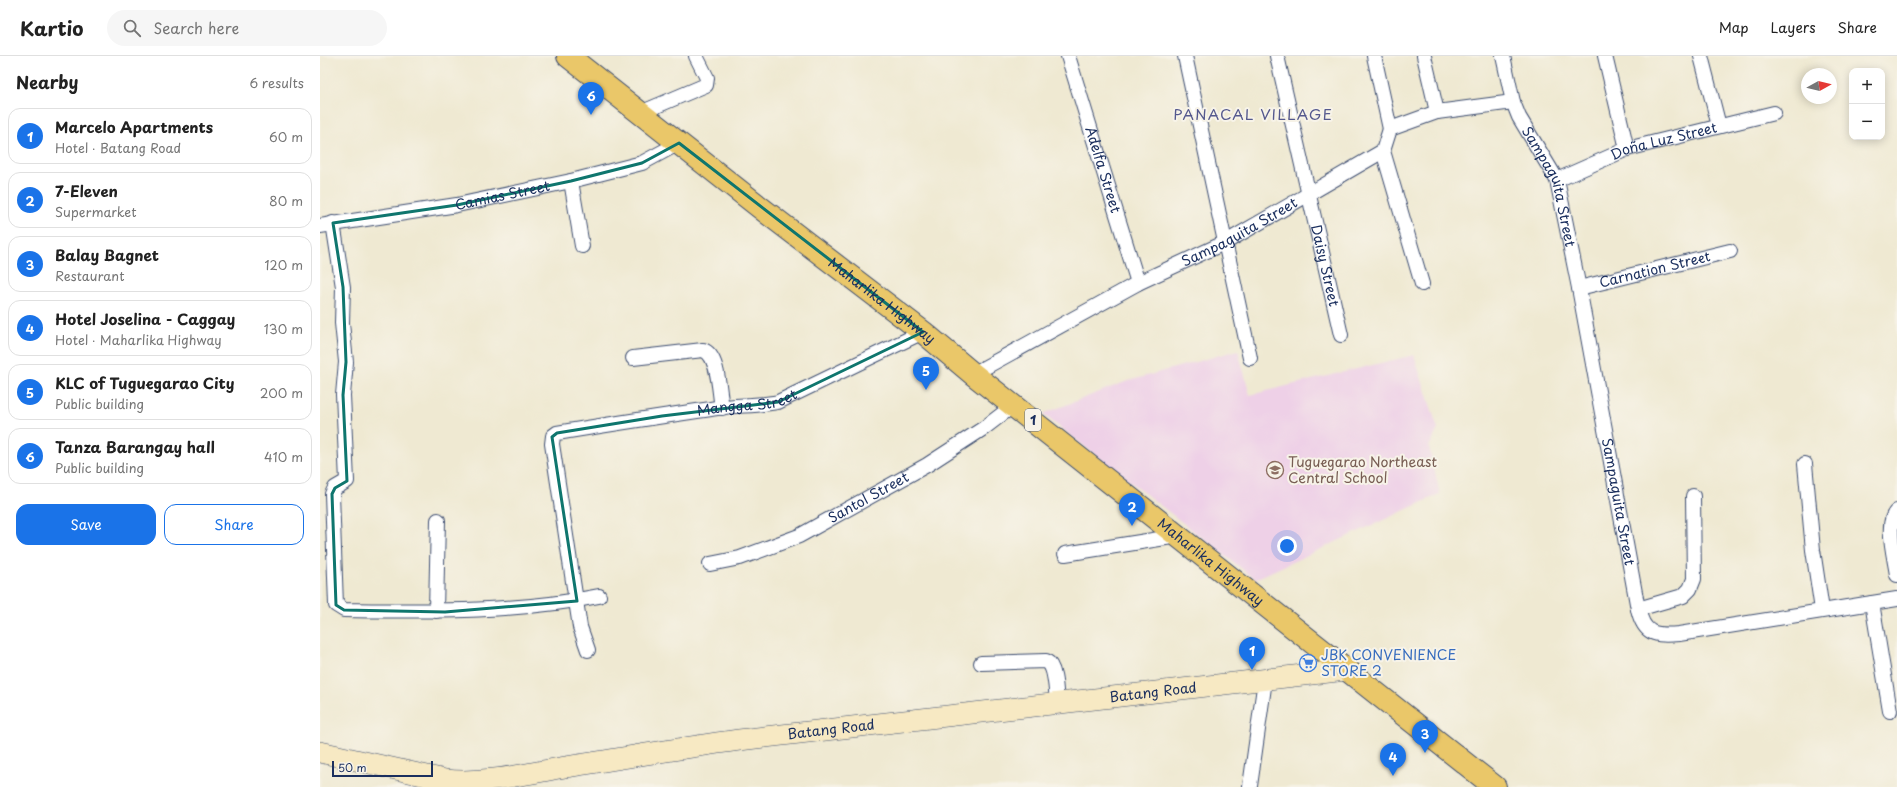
<!DOCTYPE html>
<meta charset="utf-8">
<style>
body{margin:0;font-family:"Playpen Sans",sans-serif;background:#f6f6f6;color:#222}
.controls{position:absolute;right:12px;top:12px;display:grid;overflow:hidden;border-radius:8px;box-shadow:0 2px 10px #0003}
.controls button{width:36px;height:36px;display:grid;place-items:center;padding:0;border:0;border-bottom:1px solid #e0e0e0;background:#fff;color:#222;font:20px sans-serif}
.compass{position:absolute;left:1481px;top:12px;width:36px;height:36px;border-radius:50%;background:#fff;box-shadow:0 2px 10px #0003;rotate:82deg}
.scale{position:absolute;left:12px;bottom:10px;width:101px;box-sizing:border-box;padding-left:4px;border:2px solid #1b2f5e;border-top:0;font-size:11px;line-height:14px;white-space:nowrap;color:#1b2f5e;-webkit-text-stroke:3px #f7f3e8;paint-order:stroke}
.you{position:absolute;left:967px;top:490px;width:14px;height:14px;margin:-10px;border:3px solid #fff;border-radius:50%;background:#1a73e8;box-shadow:0 0 0 6px #1a73e833}
.badge{display:grid;place-items:center;width:26px;height:26px;border-radius:50%;background:#1a73e8;color:#fff;font-size:13px;font-weight:700}
.pin{position:absolute;translate:-50% -33px;filter:drop-shadow(0 1px 2px #0008)}
.pin::after{content:'';position:absolute;top:21px;width:14px;height:12px;background:inherit;clip-path:polygon(0 0,100% 0,50% 100%)}
.list{margin:0;padding:0;list-style:none}
h2{display:flex;justify-content:space-between;align-items:center;height:52px;margin:0;padding:0 16px;font-size:17px}
h2 small{font-size:13px;font-weight:400;color:#767676}
.list li{display:grid;grid-template-columns:26px 1fr auto;gap:12px;align-items:center;box-sizing:border-box;height:56px;margin:0 8px 8px;padding:0 8px;border:1px solid #e0e0e0;border-radius:12px}
.list b{display:block;font-size:15px;white-space:nowrap}
.list p{margin:0;font-size:13px;white-space:nowrap;color:#767676}
.list em{font-size:13px;font-style:normal;color:#767676}
.actions{display:flex;gap:8px;padding:12px 16px}
.actions a{flex:1;padding:9px 0;border:1px solid #1a73e8;border-radius:12px;text-align:center;font-size:14px;color:#1a73e8}
.actions .main{background:#1a73e8;color:#fff}
.icon{flex:none;width:22px;height:22px;fill:none;stroke:currentColor;stroke-width:2;stroke-linecap:round;stroke-linejoin:round}
.map{position:relative;flex:none;width:1577px;height:731px;overflow:hidden}
header{display:flex;align-items:center;gap:24px;box-sizing:border-box;height:56px;padding:0 20px;background:#fff;border-bottom:1px solid #e0e0e0}
header strong{font-size:19px}
nav{display:flex;gap:22px;margin-inline-start:auto;font-size:14px}
.search{width:280px;height:36px;background:#f6f6f6;display:flex;align-items:center;gap:10px;box-sizing:border-box;padding:0 14px;border-radius:22px;color:#767676;font-size:15px}
main{display:flex}
aside{flex:1;background:#fff}
.map>svg:first-child{display:block}
.built{fill:#eed0e7}
.lines{fill:none;stroke-linecap:round;stroke-linejoin:round}
.street-casing{stroke:#3b4b6f;stroke-width:16}
.secondary-casing{stroke:#3b4b6f;stroke-width:22}
.primary-casing{stroke:#3b4b6f;stroke-width:24}
.street{stroke:#fff;stroke-width:14}
.secondary{stroke:#f7e9c3;stroke-width:21}
.primary{stroke:#eac769;stroke-width:22}
.marked{fill:none;stroke:#0f766e;stroke-width:3;stroke-linejoin:round}
.labels{text-anchor:middle;stroke-width:4;stroke-linejoin:round;paint-order:stroke}
.shield{fill:#f7f3e8;stroke:#5d6a87;stroke-width:1}
.shield-label{font-size:13px;font-weight:bold;fill:#1b2f5e}
.street-label{font-size:14px;fill:#1b2f5e;stroke:#f7f3e8}
.education-label{font-size:14px;fill:#785e54;stroke:#f7f3e8;text-anchor:start}
.shop-label{font-size:14px;fill:#366cbe;stroke:#f7f3e8;text-anchor:start}
.neighbourhood-label{font-size:15px;letter-spacing:1px;fill:#55598e;stroke:#f7f3e8}
</style>
<header>
<strong>Kartio</strong>
<div class="search"><svg class="icon" aria-label="search" viewBox="0 0 24 24"><circle cx="10" cy="10" r="6"/><path d="M15 15l6 6"/></svg>Search here</div>
<nav><a>Map</a><a>Layers</a><a>Share</a></nav>
</header>
<main>
<aside>
<h2>Nearby<small>6 results</small></h2>
<ul class="list">
<li><span class="badge">1</span><div><b>Marcelo Apartments</b><p>Hotel · Batang Road</p></div><em>60 m</em></li>
<li><span class="badge">2</span><div><b>7-Eleven</b><p>Supermarket</p></div><em>80 m</em></li>
<li><span class="badge">3</span><div><b>Balay Bagnet</b><p>Restaurant</p></div><em>120 m</em></li>
<li><span class="badge">4</span><div><b>Hotel Joselina - Caggay</b><p>Hotel · Maharlika Highway</p></div><em>130 m</em></li>
<li><span class="badge">5</span><div><b>KLC of Tuguegarao City</b><p>Public building</p></div><em>200 m</em></li>
<li><span class="badge">6</span><div><b>Tanza Barangay hall</b><p>Public building</p></div><em>410 m</em></li>
</ul>
<div class="actions"><a class="main">Save</a><a>Share</a></div>
</aside>
<div class="map">
<svg width="1577" height="731" viewBox="0 0 1577 731">
<rect width="100%" height="100%" fill="#f7f3e8"/>
<filter id="ink" filterUnits="userSpaceOnUse"><feTurbulence type="fractalNoise" baseFrequency=".025" numOctaves="2"/><feDisplacementMap in="SourceGraphic" scale="8" xChannelSelector="R" yChannelSelector="G"/><feConvolveMatrix kernelMatrix="1 2 1 2 8 2 1 2 1" color-interpolation-filters="sRGB"/></filter>
<filter id="wash" filterUnits="userSpaceOnUse"><feTurbulence type="fractalNoise" baseFrequency=".012" numOctaves="4" result="noise"/><feDisplacementMap in="SourceGraphic" scale="16" xChannelSelector="R" yChannelSelector="G"/><feGaussianBlur stdDeviation="0.9" result="paint"/><feColorMatrix in="noise" values="0 0 0 0 0 0 0 0 0 0 0 0 0 0 0 0 0 1.4 0 .05"/><feComposite in="paint" operator="in"/></filter>
<g filter="url(#wash)">
<rect width="100%" height="100%" fill="#efe9d2"/>
<!-- built -->
<polygon class="built" points="918,294 930,339 1094,299 1118,373 1109,391 1120,438 935,523 723,358 805,326"/>
</g>
<g filter="url(#ink)">
<g class="lines">
<!-- street casing -->
<g class="street-casing">
<g id="street">
<path id="s1" d="M748,0L818,227"/>
<polyline points="865,0 930,302"/>
<path id="s2" d="M957,0L1021,279"/>
<polyline points="1054,0 1070,73"/>
<polyline points="1104,0 1117,56"/>
<polyline points="1183,0 1193,46"/>
<polyline points="1285,0 1307,93"/>
<polyline points="1381,0 1399,70"/>
<polyline points="320,57 386,29 387,22 376,0"/>
<polyline points="1063,95 1102,228"/>
<path id="s3" d="M1237,124L1307,93L1454,57"/>
<polyline points="251,125 262,190"/>
<path d="M13,167L23,231L22,267L26,306L23,339L27,425L15,432L12,438L16,549L24,554C109,555 195,557 279,540"/>
<path id="s4" d="M0,170L137,149L251,125L322,107L359,87"/>
<path id="s5" d="M1259,232L1410,195"/>
<path d="M313,302L383,294C399,299 399,336 402,352"/>
<path id="s6" d="M653,318L818,227L906,186L1063,95L1070,73L1117,56L1193,46L1199,61L1237,124L1259,232L1318,553C1324,579 1335,580 1359,578L1577,543"/>
<polyline points="1485,408 1493,494 1502,554"/>
<path d="M1577,455C1564,465 1575,503 1577,519"/>
<polyline points="745,498 858,480"/>
<path id="s7" d="M390,508L420,502L479,480L607,409L664,372L694,349"/>
<polyline points="1552,547 1570,655"/>
<polyline points="1318,553 1363,540 1370,533 1374,523 1373,440"/>
<polyline points="116,555 118,464"/>
<path id="s8" d="M268,594L260,571L232,388L233,380L237,377C290,368 344,360 397,352C417,349 438,350 458,346L603,276"/>
<path d="M661,607L726,605C736,610 736,637 737,648"/>
<polyline points="930,730 945,624"/>
</g>
</g>
<!-- secondary casing -->
<g class="secondary-casing">
<g id="secondary">
<path id="s9" d="M0,696L125,724C165,728 205,718 245,711C303,702 361,692 419,684L1026,614"/>
</g>
</g>
<!-- primary casing -->
<g class="primary-casing">
<g id="primary">
<path id="s10" d="M248,0L446,156L603,276L653,318L1175,731"/>
</g>
</g>
<!-- street -->
<use href="#street" class="street"/>
<!-- secondary -->
<use href="#secondary" class="secondary"/>
<!-- primary -->
<use href="#primary" class="primary"/>
</g>
</g>
<!-- marked area -->
<path class="marked" d="M359,87L603,276L458,346L342,360L237,377L232,381L257,545L125,556L24,554L16,549L12,438L15,432L27,425L23,339L26,306L23,231L13,167L137,149L251,125L322,107Z"/>
<!-- icons -->
<defs>
<g id="school-ring" transform="scale(0.9)"><circle r="9.5" fill="#f7f3e8" stroke="#8d6e63" stroke-width="1.5"/><path d="M0-5L7-2L0 1L-7-2ZM-4 1L0 2.5L4 1V4Q0 6-4 4Z" fill="#8d6e63"/></g>
<g id="supermarket-ring" transform="scale(0.9)"><circle r="9.5" fill="#f7f3e8" stroke="#3f7fe0" stroke-width="1.5"/><path d="M-6-5.5h2.5l.6 2H6L4.5 2H-2.5L-4.4-4H-6ZM-1.5 3.2a1.3 1.3 0 1 0 .1 0ZM3 3.2a1.3 1.3 0 1 0 .1 0Z" fill="#3f7fe0"/></g>
</defs>
<g fill-rule="evenodd">
<use href="#school-ring" x="955" y="414"/>
<use href="#supermarket-ring" x="988" y="607"/>
</g>
<g class="labels">
<!-- shield labels -->
<rect class="shield" x="705" y="353" width="16" height="22" rx="3"/>
<g class="shield-label">
<text x="713" y="369">1</text>
</g>
<!-- street labels -->
<g class="street-label">
<text dy="5" stroke="none"><textPath href="#s3" startOffset="114">Doña Luz Street</textPath></text>
<text dy="5" stroke="none"><textPath href="#s1" startOffset="119">Adelfa Street</textPath></text>
<text dy="5" stroke="none"><textPath href="#s6" startOffset="710">Sampaguita Street</textPath></text>
<text dy="5" stroke="none"><textPath href="#s4" startOffset="185">Camias Street</textPath></text>
<text dy="5" stroke="none"><textPath href="#s6" startOffset="302">Sampaguita Street</textPath></text>
<text dy="5" stroke="none"><textPath href="#s2" startOffset="215">Daisy Street</textPath></text>
<text dy="5" stroke="none"><textPath href="#s5" startOffset="78">Carnation Street</textPath></text>
<text dy="5" stroke="none"><textPath href="#s10" startOffset="398">Maharlika Highway</textPath></text>
<text dy="5" stroke="none"><textPath href="#s8" startOffset="415">Mangga Street</textPath></text>
<text dy="5" stroke="none"><textPath href="#s7" startOffset="173">Santol Street</textPath></text>
<text dy="5" stroke="none"><textPath href="#s6" startOffset="1034">Sampaguita Street</textPath></text>
<text dy="5" stroke="none"><textPath href="#s10" startOffset="818">Maharlika Highway</textPath></text>
<text dy="5" stroke="none"><textPath href="#s9" startOffset="842">Batang Road</textPath></text>
<text dy="5" stroke="none"><textPath href="#s9" startOffset="518">Batang Road</textPath></text>
</g>
<!-- education labels -->
<g class="education-label">
<text x="968" y="411">Tuguegarao Northeast<tspan x="968" dy="16">Central School</tspan></text>
</g>
<!-- shop labels -->
<g class="shop-label">
<text x="1001" y="604">JBK CONVENIENCE<tspan x="1001" dy="16">STORE 2</tspan></text>
</g>
<!-- neighbourhood labels -->
<g class="neighbourhood-label">
<text x="933" y="64">PANACAL VILLAGE</text>
</g>
</g>
</svg>
<div class="controls">
<button>+</button>
<button>−</button>
</div>
<svg class="compass" viewBox="-18 -18 36 36"><path d="M0-13l5 13h-10z" fill="#e53935"/><path d="M0 13l5-13h-10z" fill="#767676"/></svg>
<div class="scale">50 m</div>
<div class="you"></div>
<div class="pin badge" style="left:932px;top:614px">1</div>
<div class="pin badge" style="left:812px;top:470px">2</div>
<div class="pin badge" style="left:1105px;top:697px">3</div>
<div class="pin badge" style="left:1073px;top:720px">4</div>
<div class="pin badge" style="left:606px;top:334px">5</div>
<div class="pin badge" style="left:271px;top:59px">6</div>
</div>
</main>
